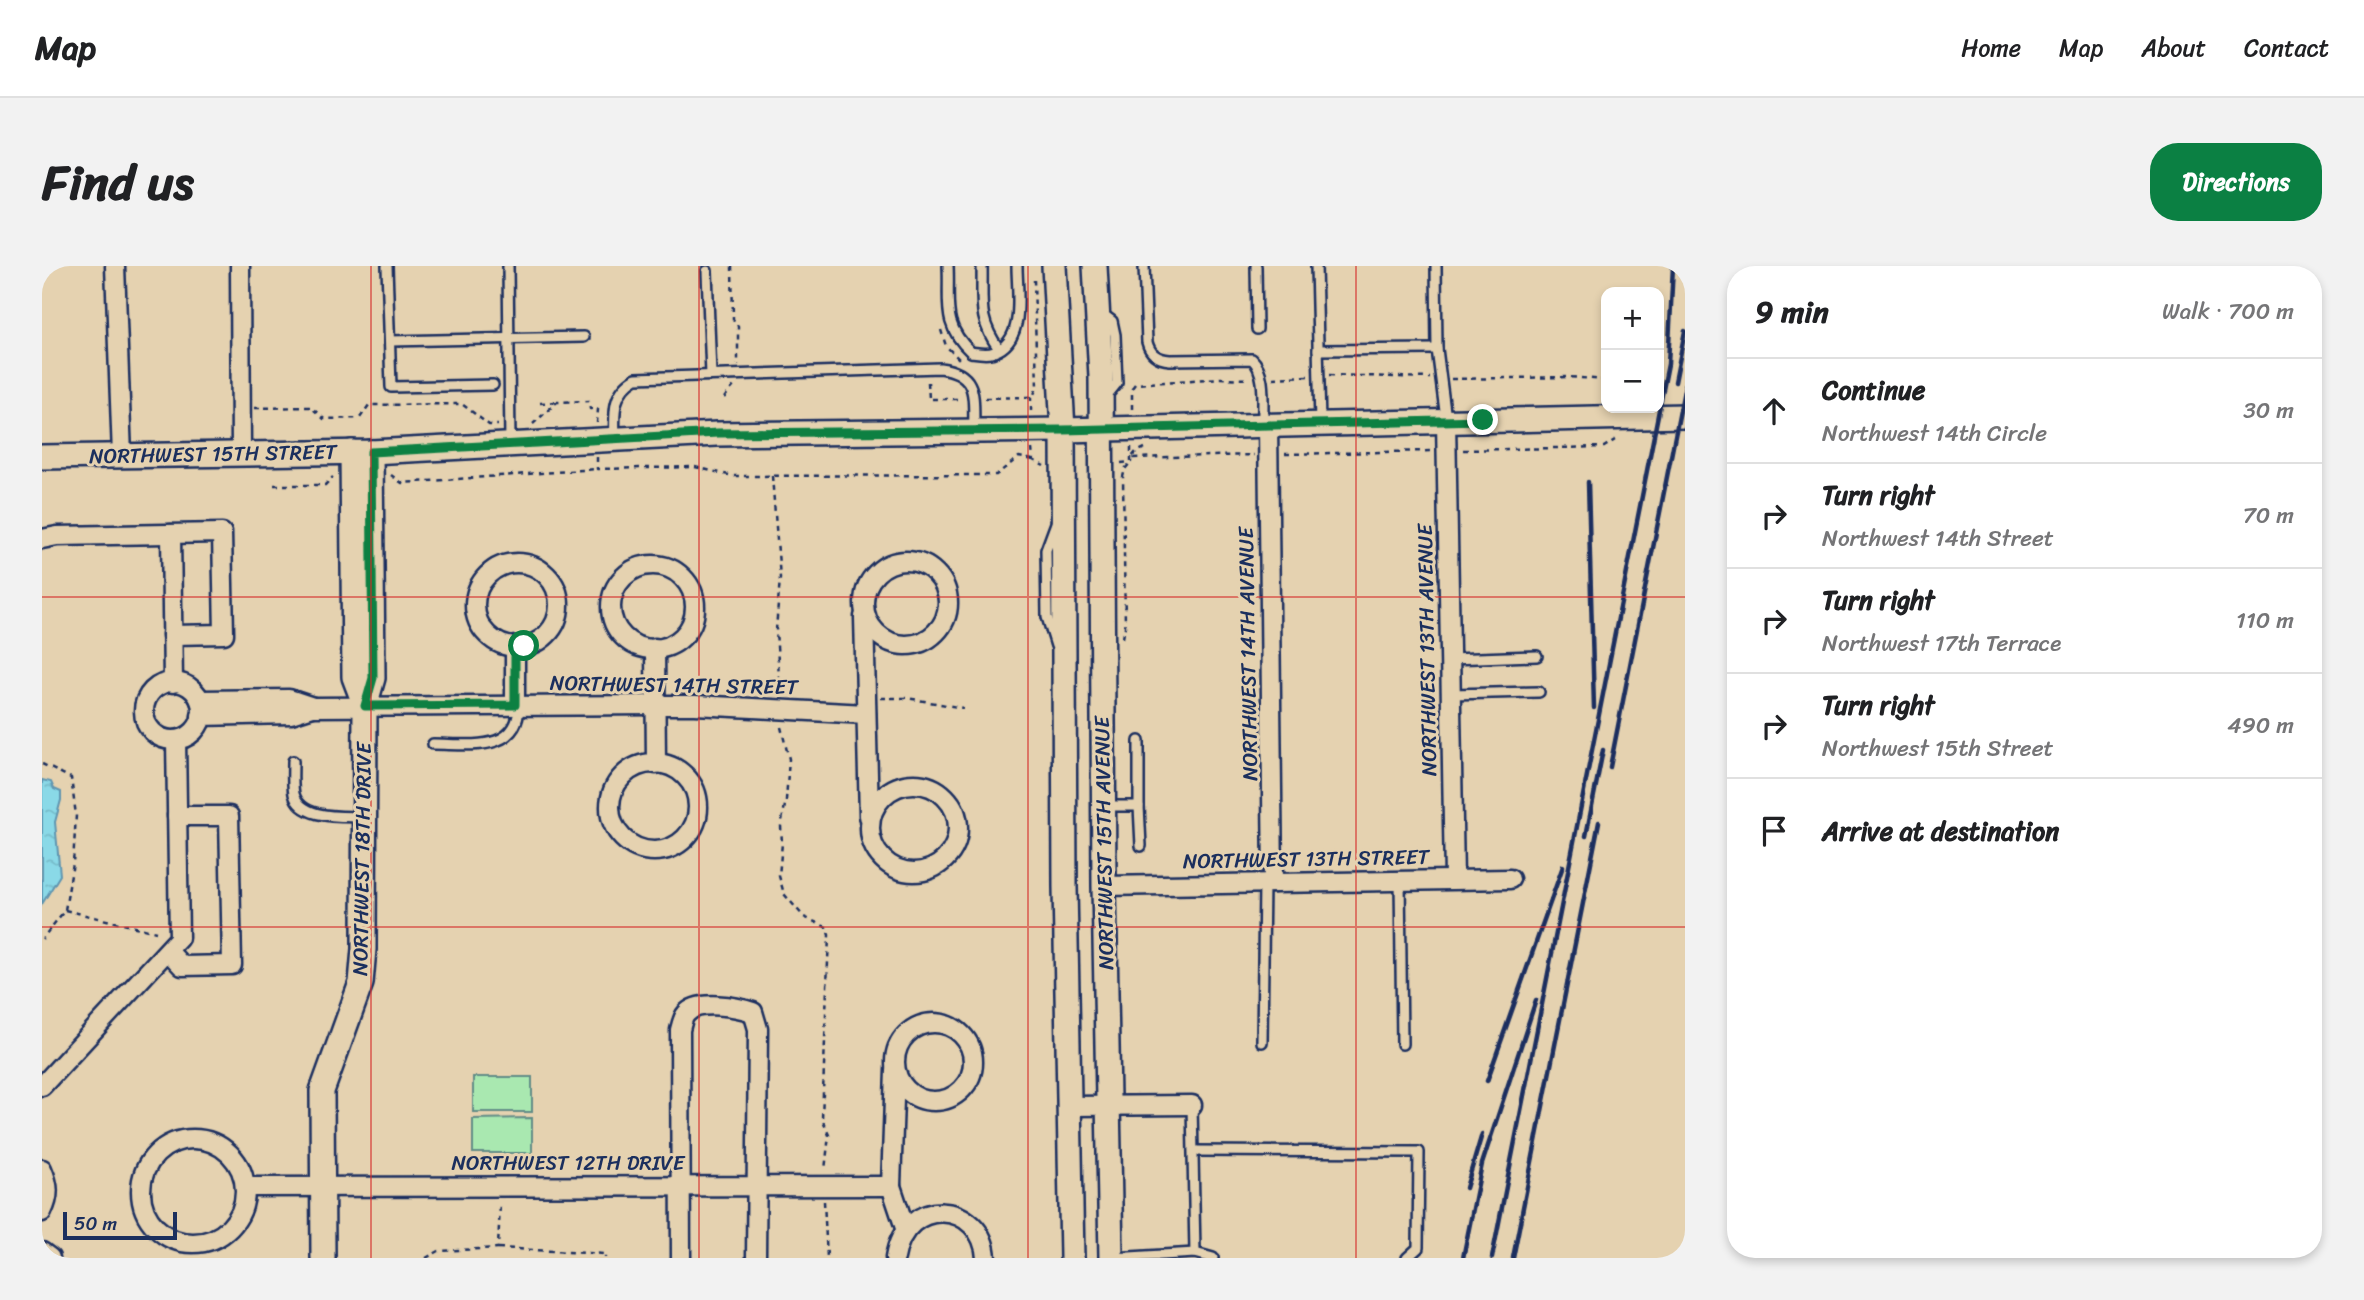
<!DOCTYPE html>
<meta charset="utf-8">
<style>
body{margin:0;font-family:Sriracha,sans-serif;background:#f2f2f2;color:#202124}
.controls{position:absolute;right:21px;top:21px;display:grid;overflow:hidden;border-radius:14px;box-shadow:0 4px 10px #0003}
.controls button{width:63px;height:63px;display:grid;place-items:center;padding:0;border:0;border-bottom:2px solid #e0e0e0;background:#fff;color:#202124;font:35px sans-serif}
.scale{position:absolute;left:21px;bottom:18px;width:114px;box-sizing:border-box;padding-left:7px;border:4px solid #1b2f5e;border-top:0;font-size:19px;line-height:24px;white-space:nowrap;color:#1b2f5e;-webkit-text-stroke:5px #e5d2b0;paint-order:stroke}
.stop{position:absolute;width:21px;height:21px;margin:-16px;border:5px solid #0b8043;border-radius:50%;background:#fff}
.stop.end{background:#0b8043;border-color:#fff;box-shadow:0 2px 7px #0008}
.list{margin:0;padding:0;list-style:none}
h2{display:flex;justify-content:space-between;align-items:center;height:91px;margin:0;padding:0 28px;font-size:30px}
h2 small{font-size:23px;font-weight:400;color:#757577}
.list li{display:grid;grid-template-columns:46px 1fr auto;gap:21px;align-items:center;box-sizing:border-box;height:105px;padding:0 28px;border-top:2px solid #e0e0e0}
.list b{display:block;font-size:26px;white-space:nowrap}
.list p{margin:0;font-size:23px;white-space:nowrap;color:#757577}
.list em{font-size:23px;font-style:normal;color:#757577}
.icon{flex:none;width:38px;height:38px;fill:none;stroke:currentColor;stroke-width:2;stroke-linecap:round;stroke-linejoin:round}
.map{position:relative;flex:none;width:1643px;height:992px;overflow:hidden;border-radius:28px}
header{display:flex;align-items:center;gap:42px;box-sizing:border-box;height:98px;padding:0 35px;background:#fff;border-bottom:2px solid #e0e0e0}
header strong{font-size:33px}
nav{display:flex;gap:38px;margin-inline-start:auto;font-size:24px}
.intro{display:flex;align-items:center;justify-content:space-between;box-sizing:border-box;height:168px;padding:0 42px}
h1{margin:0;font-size:49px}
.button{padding:18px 32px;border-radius:28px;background:#0b8043;color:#fff;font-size:24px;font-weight:700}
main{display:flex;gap:42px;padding:0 42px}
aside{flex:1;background:#fff;border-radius:28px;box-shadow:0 4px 10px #0003}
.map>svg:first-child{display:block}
.pitch{fill:#a9e8b0;stroke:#628c87;stroke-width:2}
.water{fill:url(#water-ripples);stroke:#5e95b0;stroke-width:2}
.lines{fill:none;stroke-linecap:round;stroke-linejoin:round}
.service-casing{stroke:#1b2f5e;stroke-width:14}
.minor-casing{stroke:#1b2f5e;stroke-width:23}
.tertiary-casing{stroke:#1b2f5e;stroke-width:28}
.path{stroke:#1b2f5e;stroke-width:2.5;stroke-dasharray:5 5;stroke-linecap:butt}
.service{stroke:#e5d2b0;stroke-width:9}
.minor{stroke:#e5d2b0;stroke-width:18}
.tertiary{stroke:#e5d2b0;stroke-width:23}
.rail{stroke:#1b2f5e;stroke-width:4.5}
.route{stroke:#0b8043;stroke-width:9}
.grid{fill:none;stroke:#d62828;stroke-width:2;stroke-opacity:0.55}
.labels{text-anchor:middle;stroke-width:6;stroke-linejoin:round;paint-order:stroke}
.street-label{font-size:21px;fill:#1b2f5e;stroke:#e5d2b0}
</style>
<header>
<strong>Map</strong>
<nav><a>Home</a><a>Map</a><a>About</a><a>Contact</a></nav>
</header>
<div class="intro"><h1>Find us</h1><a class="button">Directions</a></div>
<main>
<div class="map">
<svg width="1643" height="992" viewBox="0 0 1643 992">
<defs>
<pattern id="water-ripples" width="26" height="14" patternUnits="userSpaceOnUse" patternTransform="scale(1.75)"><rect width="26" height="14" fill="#8ad9e7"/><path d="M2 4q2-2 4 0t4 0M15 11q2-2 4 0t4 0" fill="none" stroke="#76bbc9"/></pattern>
</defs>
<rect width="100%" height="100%" fill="#e5d2b0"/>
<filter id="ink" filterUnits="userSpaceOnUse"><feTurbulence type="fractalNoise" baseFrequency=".0143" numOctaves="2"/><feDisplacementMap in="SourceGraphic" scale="14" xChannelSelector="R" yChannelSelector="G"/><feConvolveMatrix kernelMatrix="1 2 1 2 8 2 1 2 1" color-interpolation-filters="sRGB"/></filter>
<g filter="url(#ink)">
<!-- pitch -->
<g class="pitch">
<rect x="431" y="811" width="59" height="35"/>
<polygon points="490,852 490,887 431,887 431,853"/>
</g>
<!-- water -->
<polygon class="water" points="0,514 9,516 12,523 19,526 19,534 13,556 18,609 0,638"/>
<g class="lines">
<!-- service casing -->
<g class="service-casing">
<g id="service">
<polyline points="345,0 349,121 451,119"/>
<polyline points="466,0 468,177"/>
<path d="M906,0C908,38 899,58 929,86C936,87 946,89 952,86C984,75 975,27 975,0"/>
<path d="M940,0C941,36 935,52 957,83"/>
<path d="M1102,0L1105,76C1108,88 1115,93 1128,94L1210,93C1225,107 1220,139 1221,158"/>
<polyline points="1214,0 1215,63"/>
<polyline points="1274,0 1278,157"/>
<polyline points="1394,0 1395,83 1404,153"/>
<polyline points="665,5 669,109"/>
<polyline points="1058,46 1070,55 1073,69 1075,117 1062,133"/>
<polyline points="348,75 542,71"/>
<polyline points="1276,84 1395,83"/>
<path d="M573,172C572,147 570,126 594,112L898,102C937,107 931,131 932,163"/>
<polyline points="1014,257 1004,284 1005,351 1014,380"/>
<polyline points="1408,393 1495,390"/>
<polyline points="1409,428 1497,426"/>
<path d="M391,478C426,478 477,488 477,439"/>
<path d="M251,495C251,505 250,518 252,528C259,554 300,550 321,551"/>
<polyline points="1063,540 1097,540 1097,475"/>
<polyline points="1097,540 1099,580"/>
<polyline points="1358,614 1360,778"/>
<polyline points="1220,776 1222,617"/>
<polyline points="1150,839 1153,987"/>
<polyline points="1152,885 1377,886 1376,982 1365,992"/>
<polyline points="1071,992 1153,987 1171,992"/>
</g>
</g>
<!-- minor casing -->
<g class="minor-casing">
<g id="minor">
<polyline points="73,0 80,190"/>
<polyline points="198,0 199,187"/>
<polyline points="1404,155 1412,613"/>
<polyline points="1226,158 1231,617"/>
<polyline points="129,268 131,417"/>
<polyline points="0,273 15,270 180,267 182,368 130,369"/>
<circle cx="864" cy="337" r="42"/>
<circle cx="475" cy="339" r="42"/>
<circle cx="611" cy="341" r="42"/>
<polyline points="822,351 827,550"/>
<polyline points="473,380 473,439"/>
<polyline points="613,382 614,498"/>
<circle cx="131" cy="445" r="29"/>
<polyline points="158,434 247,433 271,441"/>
<polyline points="159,450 249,448 271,441 614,439 653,439 824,448"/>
<circle cx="612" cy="541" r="44"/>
<circle cx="872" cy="562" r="44"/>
<polyline points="1062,620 1468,613"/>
<polyline points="126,685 140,700 190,699 187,550 135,550"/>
<circle cx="892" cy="796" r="39"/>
<polyline points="853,804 849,920 863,962"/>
<polyline points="0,820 137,672 134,474"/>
<polyline points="1027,840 1150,839"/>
<circle cx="151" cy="925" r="52"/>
<path d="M0,903C7,919 8,930 0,946"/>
<polyline points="204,921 849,920"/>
<polyline points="0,986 8,992"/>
<path d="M639,992L638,764C639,760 641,751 644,748C656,733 696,741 711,746L716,763L714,992"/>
<path d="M853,992C863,928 941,935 944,992"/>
</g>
</g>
<!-- tertiary casing -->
<g class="tertiary-casing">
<g id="tertiary">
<polyline points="1012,0 1021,164 1023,621 1030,992"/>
<polyline points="1053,0 1059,111 1062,620 1069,992"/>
<polyline points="310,186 312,411 323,440"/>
<polyline points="0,191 329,186 675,168 1021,164 1643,150"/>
<polyline points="281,992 280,825 319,717 322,683 323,440 331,412 329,186"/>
</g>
</g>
<!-- path -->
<g class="path">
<polyline points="690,0 691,53 696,60 696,99"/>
<polyline points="899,64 904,80 917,93"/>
<polyline points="1287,109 1388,112"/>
<polyline points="1231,112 1266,110"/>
<polyline points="1409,113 1527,111 1564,114"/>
<polyline points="886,116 887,133 919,133"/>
<polyline points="1090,122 1093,118 1179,112 1207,113"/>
<polyline points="989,130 989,145"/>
<polyline points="682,132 692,120"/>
<polyline points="943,132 986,131 992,128 995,122 992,14"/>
<polyline points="498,137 515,136"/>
<polyline points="213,142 269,141 282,153 318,152 327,139 420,138 447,159 456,159"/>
<polyline points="1090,143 1090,122"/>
<polyline points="491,158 515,136 547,135 548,143 556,143 555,157"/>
<polyline points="1103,182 1094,186 1089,192 1212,189"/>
<polyline points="990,183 991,194 1002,200"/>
<polyline points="1421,184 1562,181 1576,172"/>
<polyline points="1243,188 1390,185"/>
<polyline points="555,191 555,203 653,201 691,210 954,209 977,191 991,194"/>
<polyline points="1079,197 1089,196 1089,181"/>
<polyline points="349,209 360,217 555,203"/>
<polyline points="730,210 738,312 734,364 738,427"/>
<polyline points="232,219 283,219 291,211"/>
<polyline points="1081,372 1083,361 1081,211 1083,203 1089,196"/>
<polyline points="839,432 865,432 921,442"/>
<polyline points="739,461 747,493 744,534 739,560 740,577 737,610 742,628 762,651 784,661 787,669 780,853 787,869 783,904"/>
<polyline points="0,498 29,512 34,549 31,597 23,644 0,673"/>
<polyline points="23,644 114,666"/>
<polyline points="782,935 785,992"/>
<polyline points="456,982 563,988 563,992"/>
<polyline points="384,992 397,985 456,982 458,937"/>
</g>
<!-- service -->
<use href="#service" class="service"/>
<!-- minor -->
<use href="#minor" class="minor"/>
<!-- tertiary -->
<use href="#tertiary" class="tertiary"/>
<!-- rail -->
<g class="rail">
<polyline points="1633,116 1643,65"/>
<polyline points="1546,216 1552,442"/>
<polyline points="1568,501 1643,119"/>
<polyline points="1544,570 1561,484"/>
<polyline points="1445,815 1521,600"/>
<polyline points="1424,922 1440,868"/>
<polyline points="1421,992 1440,898 1494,734"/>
<polyline points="1450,992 1626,98 1631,0"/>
<polyline points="1471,992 1557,556"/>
</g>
</g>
</g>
<g class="lines" filter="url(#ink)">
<!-- route -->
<polyline class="route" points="482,380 473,380 473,439 323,440 331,412 329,186 676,167 1021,164 1441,154"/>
</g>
<!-- grid -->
<path class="grid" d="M329,0V992M657,0V992M986,0V992M1314,0V992M0,331H1643M0,661H1643"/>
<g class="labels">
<!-- street labels -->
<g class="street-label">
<text transform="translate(171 188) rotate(-1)" y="7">NORTHWEST 15TH STREET</text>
<text transform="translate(1385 384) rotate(-91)" y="7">NORTHWEST 13TH AVENUE</text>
<text transform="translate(1206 388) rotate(-91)" y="7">NORTHWEST 14TH AVENUE</text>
<text transform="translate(632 419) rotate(1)" y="7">NORTHWEST 14TH STREET</text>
<text transform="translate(1062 577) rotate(-91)" y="7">NORTHWEST 15TH AVENUE</text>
<text transform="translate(320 593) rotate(-89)" y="7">NORTHWEST 18TH DRIVE</text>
<text transform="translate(1264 593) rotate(-1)" y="7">NORTHWEST 13TH STREET</text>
<text x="526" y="904">NORTHWEST 12TH DRIVE</text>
</g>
</g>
</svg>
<div class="controls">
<button>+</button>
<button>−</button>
</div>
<div class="scale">50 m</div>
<div class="stop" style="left:482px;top:380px"></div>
<div class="stop end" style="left:1441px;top:154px"></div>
</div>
<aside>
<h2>9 min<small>Walk · 700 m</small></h2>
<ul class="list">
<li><svg class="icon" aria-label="ahead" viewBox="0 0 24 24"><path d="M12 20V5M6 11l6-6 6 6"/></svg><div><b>Continue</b><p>Northwest 14th Circle</p></div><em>30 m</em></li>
<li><svg class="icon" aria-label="right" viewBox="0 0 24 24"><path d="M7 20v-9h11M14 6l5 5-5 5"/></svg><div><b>Turn right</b><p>Northwest 14th Street</p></div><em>70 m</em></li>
<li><svg class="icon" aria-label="right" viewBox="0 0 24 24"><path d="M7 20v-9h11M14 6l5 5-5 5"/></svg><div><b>Turn right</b><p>Northwest 17th Terrace</p></div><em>110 m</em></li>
<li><svg class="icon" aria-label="right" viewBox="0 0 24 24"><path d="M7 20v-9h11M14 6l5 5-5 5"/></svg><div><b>Turn right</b><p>Northwest 15th Street</p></div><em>490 m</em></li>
<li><svg class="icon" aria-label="arrive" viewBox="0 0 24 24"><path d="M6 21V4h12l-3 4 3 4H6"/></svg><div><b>Arrive at destination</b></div></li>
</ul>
</aside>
</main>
